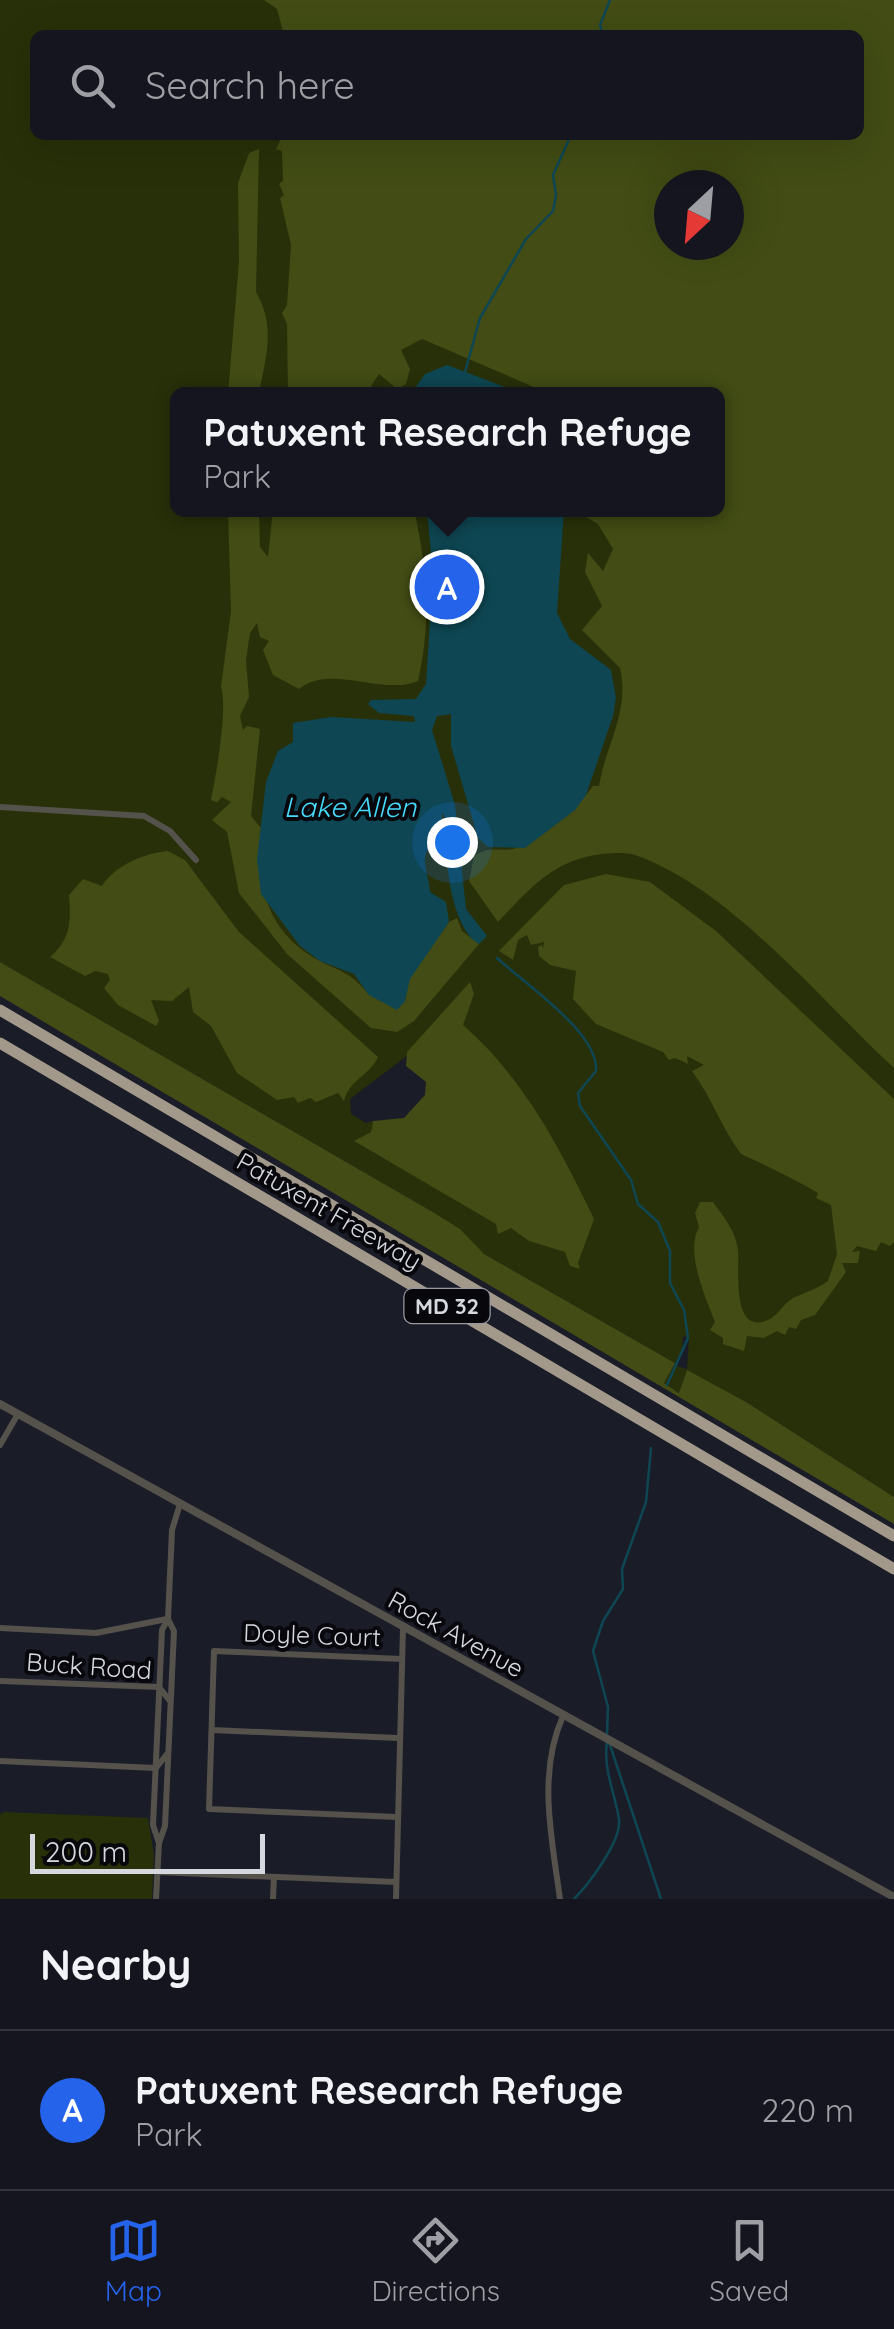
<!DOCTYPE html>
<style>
body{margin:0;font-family:Quicksand,sans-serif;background:#21222b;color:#f1f3f6}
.compass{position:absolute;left:654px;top:170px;width:90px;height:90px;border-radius:50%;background:#14151e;box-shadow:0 10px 40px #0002;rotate:206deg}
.scale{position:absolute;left:30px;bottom:25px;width:235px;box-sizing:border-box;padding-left:10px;border:5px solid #d6d8e0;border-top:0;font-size:28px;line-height:35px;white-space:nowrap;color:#d6d8e0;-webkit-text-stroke:8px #07070c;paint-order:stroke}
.you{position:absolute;left:452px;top:842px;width:35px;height:35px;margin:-25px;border:8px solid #fff;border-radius:50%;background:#1a73e8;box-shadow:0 0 0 15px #1a73e833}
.badge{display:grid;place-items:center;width:65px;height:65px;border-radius:50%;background:#2563eb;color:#fff;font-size:32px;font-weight:700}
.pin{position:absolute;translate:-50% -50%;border:5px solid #fff;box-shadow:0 2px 10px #0006}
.popup{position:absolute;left:170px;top:387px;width:555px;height:130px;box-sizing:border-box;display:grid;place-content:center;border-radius:15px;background:#14151e;filter:drop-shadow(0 2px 8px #0005);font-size:32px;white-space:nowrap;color:#9d9fa4}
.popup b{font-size:38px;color:#f1f3f6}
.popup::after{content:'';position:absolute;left:50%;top:100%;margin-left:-20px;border:20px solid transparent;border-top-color:#14151e}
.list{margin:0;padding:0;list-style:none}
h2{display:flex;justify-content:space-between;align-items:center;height:130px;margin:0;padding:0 40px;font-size:42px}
h2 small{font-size:32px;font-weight:400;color:#9d9fa4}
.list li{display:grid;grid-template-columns:65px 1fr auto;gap:30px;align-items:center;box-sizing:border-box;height:160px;padding:0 40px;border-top:2px solid #33343c}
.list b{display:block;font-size:38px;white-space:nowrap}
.list p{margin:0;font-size:32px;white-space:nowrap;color:#9d9fa4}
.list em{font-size:32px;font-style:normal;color:#9d9fa4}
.icon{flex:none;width:55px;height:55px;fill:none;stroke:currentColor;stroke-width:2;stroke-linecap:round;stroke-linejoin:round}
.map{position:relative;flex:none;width:894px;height:1899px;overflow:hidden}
.search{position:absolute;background:#14151e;box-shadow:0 10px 40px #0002;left:30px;right:30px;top:30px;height:110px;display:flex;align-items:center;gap:25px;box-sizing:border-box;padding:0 35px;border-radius:15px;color:#9d9fa4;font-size:38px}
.sheet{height:290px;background:#14151e}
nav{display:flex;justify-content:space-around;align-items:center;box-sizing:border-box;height:140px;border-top:2px solid #33343c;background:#14151e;font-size:28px;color:#9d9fa4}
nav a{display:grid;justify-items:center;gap:5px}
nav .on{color:#2563eb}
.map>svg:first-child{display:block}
.green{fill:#283009;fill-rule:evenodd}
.forest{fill:#424c14;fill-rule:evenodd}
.water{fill:#0e4753}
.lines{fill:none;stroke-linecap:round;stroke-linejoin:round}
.stream{stroke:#0e4753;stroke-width:2.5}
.minor{stroke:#55514b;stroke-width:6}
.tertiary{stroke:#55514b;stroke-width:8}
.motorway{stroke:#a2998b;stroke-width:11}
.labels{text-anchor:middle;stroke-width:8;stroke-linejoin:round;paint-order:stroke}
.shield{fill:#07070c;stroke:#9899a0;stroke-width:2.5}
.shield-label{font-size:22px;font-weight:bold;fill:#d6d8e0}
.street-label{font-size:25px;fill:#d6d8e0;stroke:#07070c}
.water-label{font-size:28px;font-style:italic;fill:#46dafb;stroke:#07070c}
</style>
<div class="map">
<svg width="894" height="1899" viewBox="0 0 894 1899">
<rect width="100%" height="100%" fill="#1a1c28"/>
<!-- green -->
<g class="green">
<path d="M0,0H894V1497L746,1402L687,1371L680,1393L663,1383L674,1365L687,1369L689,1338L683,1336L682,1353L675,1363L484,1254L459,1229L431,1211L0,962ZM35,35H859V135H35ZM669,185H729V245H669ZM177,394H717V510H177ZM424,1043L464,1067L386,1160L355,1141L371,1132L373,1121L366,1123L351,1114L350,1099Z"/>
<polygon points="5,1812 148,1818 154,1855 152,1899 0,1899 0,1814"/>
</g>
<!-- forest -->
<g class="forest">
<path d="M264,0H894V1068C820,1000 730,888 635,855C622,851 595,854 582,858C546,868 523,896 498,922L469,881L474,856C493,844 503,854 519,847C548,834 575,811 593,786H599C606,744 630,711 620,668L582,630L602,606L585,572L588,553L603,571L613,549L598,524L583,515L586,510H717V394H550L422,339L401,350L410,369L406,384L397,389L379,374L371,386L373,394H288L287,324L282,313L287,305L291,245L280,198L284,195L279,184L283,181L282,151L276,149L283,135H859V35H284L277,9ZM669,185H729V245H669Z"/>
<path d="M259,149L256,292C275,325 267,353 260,388L228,394L239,261L238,183L249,153Z"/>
<path d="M228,510H259L260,547L268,557L273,510H413L415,514C428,575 431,623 418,681C382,696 330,663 299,689L273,675L263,650L269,641L260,637L257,623L250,633L246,660L249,697L240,716L243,730L247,726L260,729L251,816L261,828C255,882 266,933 320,961C342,972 353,974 369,995L405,1001L409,979L449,922L457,918L462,931L479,944L414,1021L397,1032L371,1028L287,954L239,893L227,832L212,820L231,802L222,797L217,802L211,800C216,776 228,707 221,687L231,611Z"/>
<path d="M168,851L185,860L239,932L378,1057C369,1076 349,1080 344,1101L338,1093L316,1102L310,1098L298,1103L294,1097L277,1100L237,1073L211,1026L193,1012L189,987L172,1001L151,1000L159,1021L156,1026L118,1005L104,988L110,980L108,974L95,971L85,976L50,957C71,939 71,921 69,895L83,879L102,886C115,865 145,853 168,851Z"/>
<path d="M606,874L650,882L716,931L894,1099V1242L890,1246L881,1242L876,1251L857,1246L852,1252L860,1251L858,1263H842L846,1272L815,1315L801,1320L796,1329L789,1327L785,1335L777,1331L764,1338L747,1336L744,1351L723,1344V1338L710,1330L715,1322C705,1296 685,1252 699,1227L695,1213L700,1202H713C724,1217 736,1232 738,1250C740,1268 730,1339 770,1319C779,1314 784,1303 793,1298C806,1292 817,1289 828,1281L837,1254L831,1205L816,1198L818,1193C794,1179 767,1166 741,1154C721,1127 712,1098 692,1071L704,1065L687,1056L688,1064L675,1058L669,1060L663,1052L596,1024L573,999L576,971L550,965L539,956L538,947L542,945L543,949L544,942L531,945L527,935L518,940L513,960L499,951L564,885Z"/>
<polygon points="0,962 431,1211 460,1229 484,1254 675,1363 664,1383 679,1393 687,1370 746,1402 894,1497 894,1524 0,996"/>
<path d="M470,982L474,994L463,1025C523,1077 560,1148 594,1219L578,1263L580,1269L570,1266L565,1252L529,1241L511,1228L498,1234L496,1224L354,1141L371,1132L373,1121L404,1118L425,1095L426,1082L406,1066L407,1052Z"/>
</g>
<!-- water -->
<g class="water">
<polygon points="447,365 523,394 411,394 425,374"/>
<path d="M427,510H564L557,613L570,639L611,670L616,698L613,716L586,795L575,810L525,848L488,847L478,838L451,746V714L437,716L432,730L455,805L466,909L487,936L479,944C457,932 448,883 447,859C446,843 453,825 442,813L440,837C415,856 428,865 430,892L446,902L449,922L410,979L405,1001L397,1010L369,995L354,974L320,961L300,946L261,894L257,859L266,782L278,751L293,742V723L331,717L415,722L414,716L379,713L368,704L371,700L416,699L426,684L433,574Z"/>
</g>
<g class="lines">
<!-- stream -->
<g class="stream">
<polyline points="603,35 600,25 610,0"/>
<polyline points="465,372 480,318 526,239 553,211 556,195 553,175 571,135"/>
<path d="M497,958C525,984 599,1033 596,1071L578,1093L580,1106L631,1180L638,1204L658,1222L670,1251V1283L684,1310L688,1338L667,1385"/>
<polyline points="607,1734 608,1707 593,1651 603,1621 623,1589 622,1569 646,1502 651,1448"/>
<polyline points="609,1742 661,1899"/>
<path d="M574,1899C588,1885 622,1841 619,1819C615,1793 603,1770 607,1742"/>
</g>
<!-- minor -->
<g class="minor">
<polyline points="0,807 144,816 170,831 196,860"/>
<polyline points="0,1445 18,1414"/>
<polyline points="0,1628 96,1633 167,1619"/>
<polyline points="0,1681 159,1687 170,1701"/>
<polyline points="212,1730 398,1738"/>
<polyline points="0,1761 156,1768 167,1754"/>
<polyline points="397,1817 209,1809 214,1651 402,1659"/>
<polyline points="159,1843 153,1825 162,1630 168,1619 172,1530 180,1504"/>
<polyline points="157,1872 396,1882"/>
<polyline points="156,1899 159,1843 165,1826 174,1631 168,1619"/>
<polyline points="273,1899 274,1877"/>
<polyline points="396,1899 403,1628"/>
<path d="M560,1899C552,1839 537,1774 563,1716"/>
</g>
<!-- tertiary -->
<polyline class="tertiary" points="0,1404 894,1897"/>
<!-- motorway -->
<g class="motorway">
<polyline points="0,1010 894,1536"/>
<polyline points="0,1043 894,1569"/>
</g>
</g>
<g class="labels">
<!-- shield labels -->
<rect class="shield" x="404.5" y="1289" width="85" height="34" rx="8"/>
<g class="shield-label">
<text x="447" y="1314">MD 32</text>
</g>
<!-- street labels -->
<g class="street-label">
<text transform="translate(329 1211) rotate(30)" y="9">Patuxent Freeway</text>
<text transform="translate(456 1634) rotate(29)" y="9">Rock Avenue</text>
<text transform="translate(312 1635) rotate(2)" y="9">Doyle Court</text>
<text transform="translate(89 1666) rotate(4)" y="9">Buck Road</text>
</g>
<!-- water labels -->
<g class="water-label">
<text x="350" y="817">Lake Allen</text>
</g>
</g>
</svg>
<svg class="compass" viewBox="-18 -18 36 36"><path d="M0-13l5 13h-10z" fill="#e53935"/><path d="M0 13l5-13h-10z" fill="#9d9fa4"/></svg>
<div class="scale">200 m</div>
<div class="you"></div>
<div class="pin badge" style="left:447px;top:587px">A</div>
<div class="popup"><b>Patuxent Research Refuge</b>Park</div>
<div class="search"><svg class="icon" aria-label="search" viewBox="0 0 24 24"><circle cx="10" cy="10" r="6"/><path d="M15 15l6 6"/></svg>Search here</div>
</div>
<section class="sheet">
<h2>Nearby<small></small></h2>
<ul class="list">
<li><span class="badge">A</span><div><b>Patuxent Research Refuge</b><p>Park</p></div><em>220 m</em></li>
</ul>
</section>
<nav>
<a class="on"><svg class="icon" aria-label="map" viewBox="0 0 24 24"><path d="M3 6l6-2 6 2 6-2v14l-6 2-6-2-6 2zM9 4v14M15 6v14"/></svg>Map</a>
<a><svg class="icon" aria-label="directions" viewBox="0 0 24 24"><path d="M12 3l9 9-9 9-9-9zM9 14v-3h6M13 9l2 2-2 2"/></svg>Directions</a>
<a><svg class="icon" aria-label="saved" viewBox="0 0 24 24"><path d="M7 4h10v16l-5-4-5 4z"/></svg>Saved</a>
</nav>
